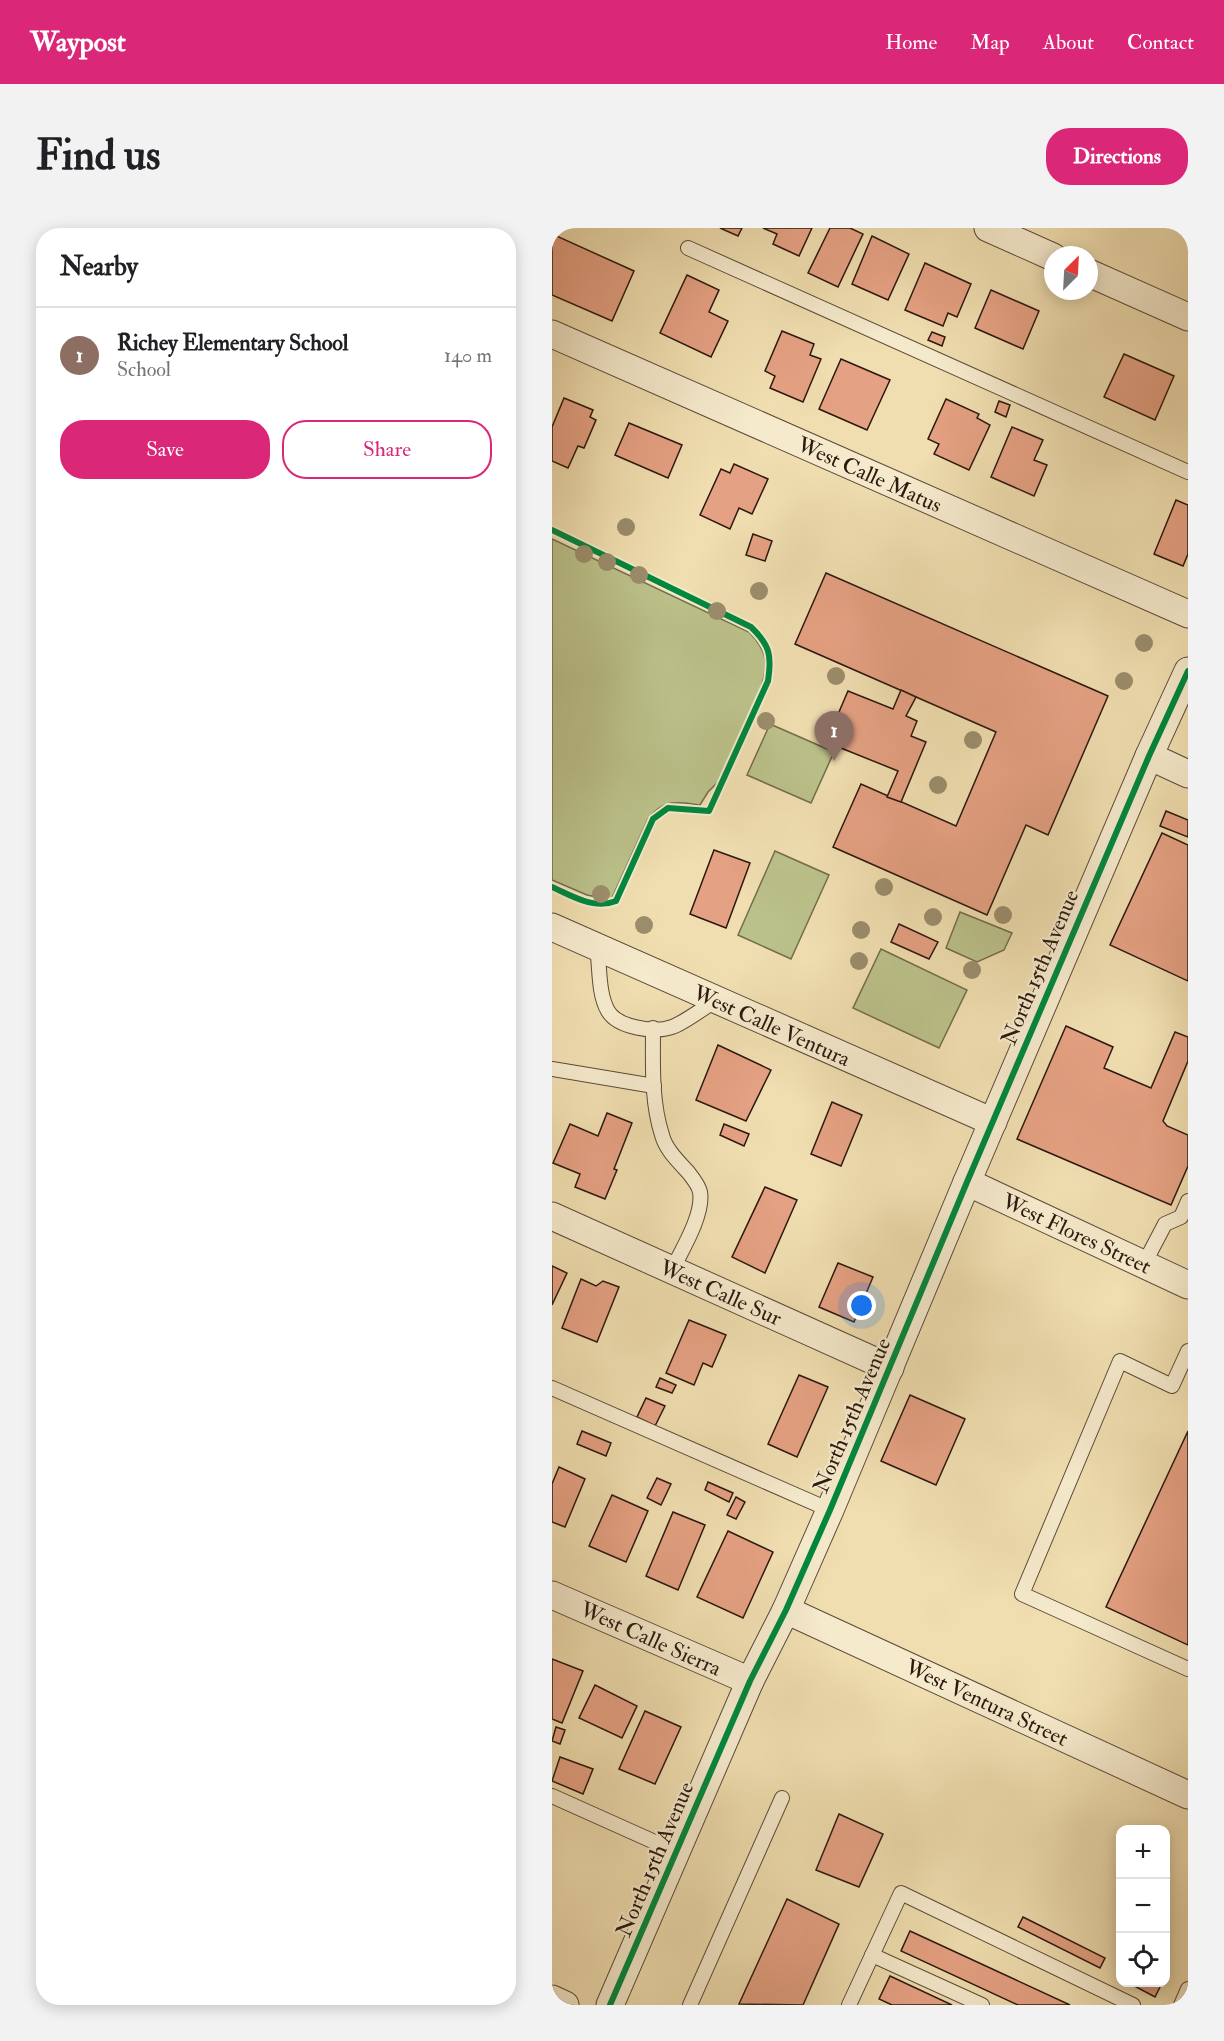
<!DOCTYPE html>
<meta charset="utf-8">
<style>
body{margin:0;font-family:"IM FELL Double Pica",serif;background:#f2f2f2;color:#202124}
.controls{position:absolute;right:18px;bottom:18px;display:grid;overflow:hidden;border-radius:12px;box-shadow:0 3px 15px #0003}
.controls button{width:54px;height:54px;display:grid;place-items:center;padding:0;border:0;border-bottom:2px solid #e0e0e0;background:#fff;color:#202124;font:30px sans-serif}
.compass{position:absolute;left:492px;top:18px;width:54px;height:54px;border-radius:50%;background:#fff;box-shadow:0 3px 15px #0003;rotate:24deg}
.you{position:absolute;left:310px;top:1078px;width:21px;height:21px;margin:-15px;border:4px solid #fff;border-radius:50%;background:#1a73e8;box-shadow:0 0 0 9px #1a73e833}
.badge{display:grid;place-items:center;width:39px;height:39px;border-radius:50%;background:#db2777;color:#fff;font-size:20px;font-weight:700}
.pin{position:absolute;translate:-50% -50px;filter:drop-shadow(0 2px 3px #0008)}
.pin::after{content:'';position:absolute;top:32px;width:21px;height:18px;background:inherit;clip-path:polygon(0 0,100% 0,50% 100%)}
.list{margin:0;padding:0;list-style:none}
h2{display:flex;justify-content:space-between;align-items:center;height:78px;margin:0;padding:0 24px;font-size:26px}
h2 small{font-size:20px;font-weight:400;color:#757577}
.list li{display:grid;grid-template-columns:39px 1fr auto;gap:18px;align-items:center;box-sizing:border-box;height:96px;padding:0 24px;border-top:2px solid #e0e0e0}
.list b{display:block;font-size:22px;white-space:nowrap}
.list p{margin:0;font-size:20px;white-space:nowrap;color:#757577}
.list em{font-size:20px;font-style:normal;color:#757577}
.actions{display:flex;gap:12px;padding:18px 24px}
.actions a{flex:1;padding:14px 0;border:2px solid #db2777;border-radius:24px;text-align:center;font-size:21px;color:#db2777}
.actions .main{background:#db2777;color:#fff}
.icon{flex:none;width:33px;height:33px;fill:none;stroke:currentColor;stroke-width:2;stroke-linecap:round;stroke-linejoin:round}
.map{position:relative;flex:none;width:636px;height:1777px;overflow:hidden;border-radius:24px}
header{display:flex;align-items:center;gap:36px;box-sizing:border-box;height:84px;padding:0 30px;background:#db2777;color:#fff}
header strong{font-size:28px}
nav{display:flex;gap:33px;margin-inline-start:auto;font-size:21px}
.intro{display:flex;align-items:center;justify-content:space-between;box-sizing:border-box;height:144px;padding:0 36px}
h1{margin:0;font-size:42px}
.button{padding:15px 27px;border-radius:24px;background:#db2777;color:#fff;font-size:21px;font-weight:700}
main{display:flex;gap:36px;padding:0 36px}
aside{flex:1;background:#fff;border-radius:24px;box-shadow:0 3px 15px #0003}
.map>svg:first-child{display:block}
.green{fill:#bbc18a;stroke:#736c4c;stroke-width:1.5}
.building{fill:#e5a183;stroke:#2b180f;stroke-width:1.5}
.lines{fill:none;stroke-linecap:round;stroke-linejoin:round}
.service-casing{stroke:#5c4a37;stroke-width:16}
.minor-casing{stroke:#5c4a37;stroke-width:29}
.service{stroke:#f5eacc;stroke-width:14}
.minor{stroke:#f5eacc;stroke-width:27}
.cycleway-casing{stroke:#f5eacc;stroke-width:10}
.cycleway{stroke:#00873e;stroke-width:6}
.tree{fill:#9b8d6c}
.labels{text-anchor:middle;stroke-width:4.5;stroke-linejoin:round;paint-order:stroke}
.street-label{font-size:22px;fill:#2b180f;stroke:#f5eacc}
</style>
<header>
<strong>Waypost</strong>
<nav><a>Home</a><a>Map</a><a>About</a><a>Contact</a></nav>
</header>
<div class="intro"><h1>Find us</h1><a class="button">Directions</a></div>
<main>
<aside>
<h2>Nearby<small></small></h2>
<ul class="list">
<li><span class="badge" style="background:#8d6e63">1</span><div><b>Richey Elementary School</b><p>School</p></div><em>140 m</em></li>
</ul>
<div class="actions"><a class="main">Save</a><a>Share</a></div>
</aside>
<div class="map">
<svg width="636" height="1777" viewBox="0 0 636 1777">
<rect width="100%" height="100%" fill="#f0deb0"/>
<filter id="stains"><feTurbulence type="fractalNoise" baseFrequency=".00333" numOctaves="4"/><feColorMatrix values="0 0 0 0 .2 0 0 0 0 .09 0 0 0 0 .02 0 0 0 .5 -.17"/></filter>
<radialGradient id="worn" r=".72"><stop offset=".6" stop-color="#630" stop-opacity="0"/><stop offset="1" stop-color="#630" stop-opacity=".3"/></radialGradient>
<!-- green -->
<g class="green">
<path d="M0,311L197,404C205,412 211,420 213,431C218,457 179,527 167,553L156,564L148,577C125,574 112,570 96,591L59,672L35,667L0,652Z"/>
<polygon points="218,496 282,524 259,575 195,547"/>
<polygon points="223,623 277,647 239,731 186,707"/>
<polygon points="408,684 460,705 452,722 425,734 394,720"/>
<polygon points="329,721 415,762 387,820 301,780"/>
</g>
<!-- building -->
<g class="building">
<polygon points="168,0 190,0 186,8"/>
<polygon points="211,0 260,0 247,28 221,16 225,6"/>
<polygon points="278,0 298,0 311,6 286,59 256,45"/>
<polygon points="0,6 82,43 60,93 0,67"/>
<polygon points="320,8 357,26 336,72 300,56"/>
<polygon points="373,35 419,56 405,89 396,85 391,98 353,82"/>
<polygon points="135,47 167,62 157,84 176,93 159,129 108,105"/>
<polygon points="439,62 487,83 471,121 423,100"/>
<polygon points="230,103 262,116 258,127 269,131 251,174 218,160 223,148 213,143"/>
<polygon points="380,104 393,109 390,118 376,112"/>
<polygon points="572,126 622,148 603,192 552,169"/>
<polygon points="289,131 338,152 315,202 267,181"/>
<polygon points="12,170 41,182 38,189 44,192 32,220 26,218 16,240 0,233 0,199"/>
<polygon points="394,171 427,186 425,190 438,197 417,242 382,226 387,216 376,211"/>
<polygon points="447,173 458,177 454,189 443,184"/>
<polygon points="77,195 130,217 116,250 63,227"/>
<polygon points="460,199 491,212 482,232 495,237 482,268 439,249"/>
<polygon points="182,236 216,251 200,286 187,280 178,301 148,287 169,241 178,245"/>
<polygon points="624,272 636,277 636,326 631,338 602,326"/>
<polygon points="201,306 220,313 213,333 194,327"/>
<polygon points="274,345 556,468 496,607 474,597 435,687 281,619 309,556 404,598 444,504 243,416"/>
<polygon points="349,462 364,469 354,488 365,493 359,508 374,514 349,574 335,569 346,543 274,514 296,463 341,481"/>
<polygon points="614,583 636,592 636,609 608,598"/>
<polygon points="610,605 636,617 636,753 558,717"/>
<polygon points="162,622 198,635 174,700 138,686"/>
<polygon points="347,696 386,714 377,731 339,714"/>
<polygon points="514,798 561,819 552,840 599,860 623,804 636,809 636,833 611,893 615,898 636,907 636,938 619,977 465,911"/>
<polygon points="166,817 219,842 194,893 144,872"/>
<polygon points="280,874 310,887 289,938 259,926"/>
<polygon points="55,885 80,895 62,941 65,942 53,971 23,959 28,946 1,935 18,896 46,908"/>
<polygon points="172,896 197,906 192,918 168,907"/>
<polygon points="213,959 245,972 213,1045 180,1029"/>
<polygon points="286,1035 321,1049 302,1094 267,1079"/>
<polygon points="0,1038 15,1045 0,1077"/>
<polygon points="29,1051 44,1058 51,1053 67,1059 45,1114 10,1100"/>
<polygon points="137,1092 174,1107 160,1139 151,1135 142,1157 114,1145"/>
<polygon points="247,1147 276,1159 245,1229 216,1216"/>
<polygon points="108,1150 124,1157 120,1165 104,1159"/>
<polygon points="358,1167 413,1191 384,1257 329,1233"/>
<polygon points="94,1170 113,1178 103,1198 85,1189"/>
<polygon points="30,1203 59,1215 54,1228 25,1216"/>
<polygon points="636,1203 636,1417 554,1379"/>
<polygon points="7,1239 33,1251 13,1299 0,1294 0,1256"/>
<polygon points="105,1250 119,1256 109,1277 95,1270"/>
<polygon points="156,1254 181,1265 177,1274 153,1262"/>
<polygon points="60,1267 96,1283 74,1334 37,1318"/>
<polygon points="184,1269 193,1274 184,1291 175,1287"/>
<polygon points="121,1284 153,1297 126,1362 94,1348"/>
<polygon points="176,1303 221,1324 191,1390 145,1369"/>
<polygon points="0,1431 31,1443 10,1495 0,1491"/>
<polygon points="43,1457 85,1478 70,1510 27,1490"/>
<polygon points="93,1483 129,1499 103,1556 67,1541"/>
<polygon points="4,1499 13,1502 8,1516 0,1513"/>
<polygon points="8,1529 41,1541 31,1566 0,1553"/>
<polygon points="287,1586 331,1606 307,1659 264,1642"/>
<polygon points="235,1671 287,1696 251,1777 187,1776"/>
<polygon points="471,1689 553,1730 548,1740 466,1699"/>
<polygon points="358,1703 518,1777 466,1777 349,1723"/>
<polygon points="338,1748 400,1777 340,1777 327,1771"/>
<polygon points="575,1754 604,1754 609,1757 603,1769"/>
</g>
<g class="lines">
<!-- service casing -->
<g class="service-casing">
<g id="service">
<polyline points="136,20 636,244"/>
<path d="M45,719C48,739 46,766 56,783C66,800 103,805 120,799C132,795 153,779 164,772"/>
<path d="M101,800C101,835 99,873 110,907C114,922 126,933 136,944C140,949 147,958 148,964C152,986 130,1022 120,1042"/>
<polyline points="0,841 102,858"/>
<polyline points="592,1036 613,996 629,989 636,973"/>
<polyline points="636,1123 620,1158 568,1133 470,1366 636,1441"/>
<polyline points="0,1160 278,1282"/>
<polyline points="0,1568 125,1624"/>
<polyline points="320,1727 430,1777"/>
<polyline points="138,1777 230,1570"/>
<polyline points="297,1777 349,1665 581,1777"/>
<polyline points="629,1777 636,1761"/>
</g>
</g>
<!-- minor casing -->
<g class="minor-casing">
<g id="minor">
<polyline points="436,0 501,29"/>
<polyline points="537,45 636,89"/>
<polyline points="0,106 636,386"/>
<polyline points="597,528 636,546"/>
<polyline points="0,699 441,894"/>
<polyline points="415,954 636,1057"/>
<polyline points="0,988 338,1140"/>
<polyline points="0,1367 198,1453"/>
<polyline points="234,1382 636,1567"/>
<polyline points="0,1771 13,1777"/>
<polyline points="58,1777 198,1453 234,1382 278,1282 415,954 597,528 636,443"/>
</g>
</g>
<!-- service -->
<use href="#service" class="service"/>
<!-- minor -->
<use href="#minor" class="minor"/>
<!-- cycleway casing -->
<g class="cycleway-casing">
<g id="cycleway">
<path d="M0,302L199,399C218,417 220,428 216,453L157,583L116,580L101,591L64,673C42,682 20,668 0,659"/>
<polyline points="58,1777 198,1453 234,1382 278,1282 415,954 597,528 636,443"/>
</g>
</g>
<!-- cycleway -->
<use href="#cycleway" class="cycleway"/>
</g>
<!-- trees -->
<g class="tree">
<circle cx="74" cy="299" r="9"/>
<circle cx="32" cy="326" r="9"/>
<circle cx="55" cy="334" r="9"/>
<circle cx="87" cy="347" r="9"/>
<circle cx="207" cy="363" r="9"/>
<circle cx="165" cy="383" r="9"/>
<circle cx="592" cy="415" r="9"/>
<circle cx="284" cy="448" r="9"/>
<circle cx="572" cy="453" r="9"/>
<circle cx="214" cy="493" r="9"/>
<circle cx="421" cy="512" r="9"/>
<circle cx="386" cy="557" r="9"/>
<circle cx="332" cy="659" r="9"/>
<circle cx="49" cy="666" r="9"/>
<circle cx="451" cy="687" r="9"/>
<circle cx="381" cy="689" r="9"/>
<circle cx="92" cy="697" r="9"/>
<circle cx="309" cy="702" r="9"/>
<circle cx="307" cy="733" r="9"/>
<circle cx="420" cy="742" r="9"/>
</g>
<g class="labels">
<!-- street labels -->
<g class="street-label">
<text transform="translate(318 246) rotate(24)" y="8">West Calle Matus</text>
<text transform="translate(487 739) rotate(-67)" y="8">North 15th Avenue</text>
<text transform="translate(220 797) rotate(24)" y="8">West Calle Ventura</text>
<text transform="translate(525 1005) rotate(25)" y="8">West Flores Street</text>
<text transform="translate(169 1064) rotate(24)" y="8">West Calle Sur</text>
<text transform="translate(299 1187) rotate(-67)" y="8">North 15th Avenue</text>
<text transform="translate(99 1410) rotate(24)" y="8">West Calle Sierra</text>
<text transform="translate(435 1474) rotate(25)" y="8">West Ventura Street</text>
<text transform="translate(102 1631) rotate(-67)" y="8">North 15th Avenue</text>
</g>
</g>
<rect width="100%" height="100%" filter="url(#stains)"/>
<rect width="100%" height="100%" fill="url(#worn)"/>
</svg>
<div class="controls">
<button>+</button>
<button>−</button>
<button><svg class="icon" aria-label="locate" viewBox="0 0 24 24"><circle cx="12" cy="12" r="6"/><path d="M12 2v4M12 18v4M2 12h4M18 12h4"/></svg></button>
</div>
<svg class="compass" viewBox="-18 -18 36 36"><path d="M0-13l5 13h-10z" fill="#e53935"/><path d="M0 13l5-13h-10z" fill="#757577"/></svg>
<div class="you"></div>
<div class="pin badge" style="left:282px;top:533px;background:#8d6e63">1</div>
</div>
</main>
